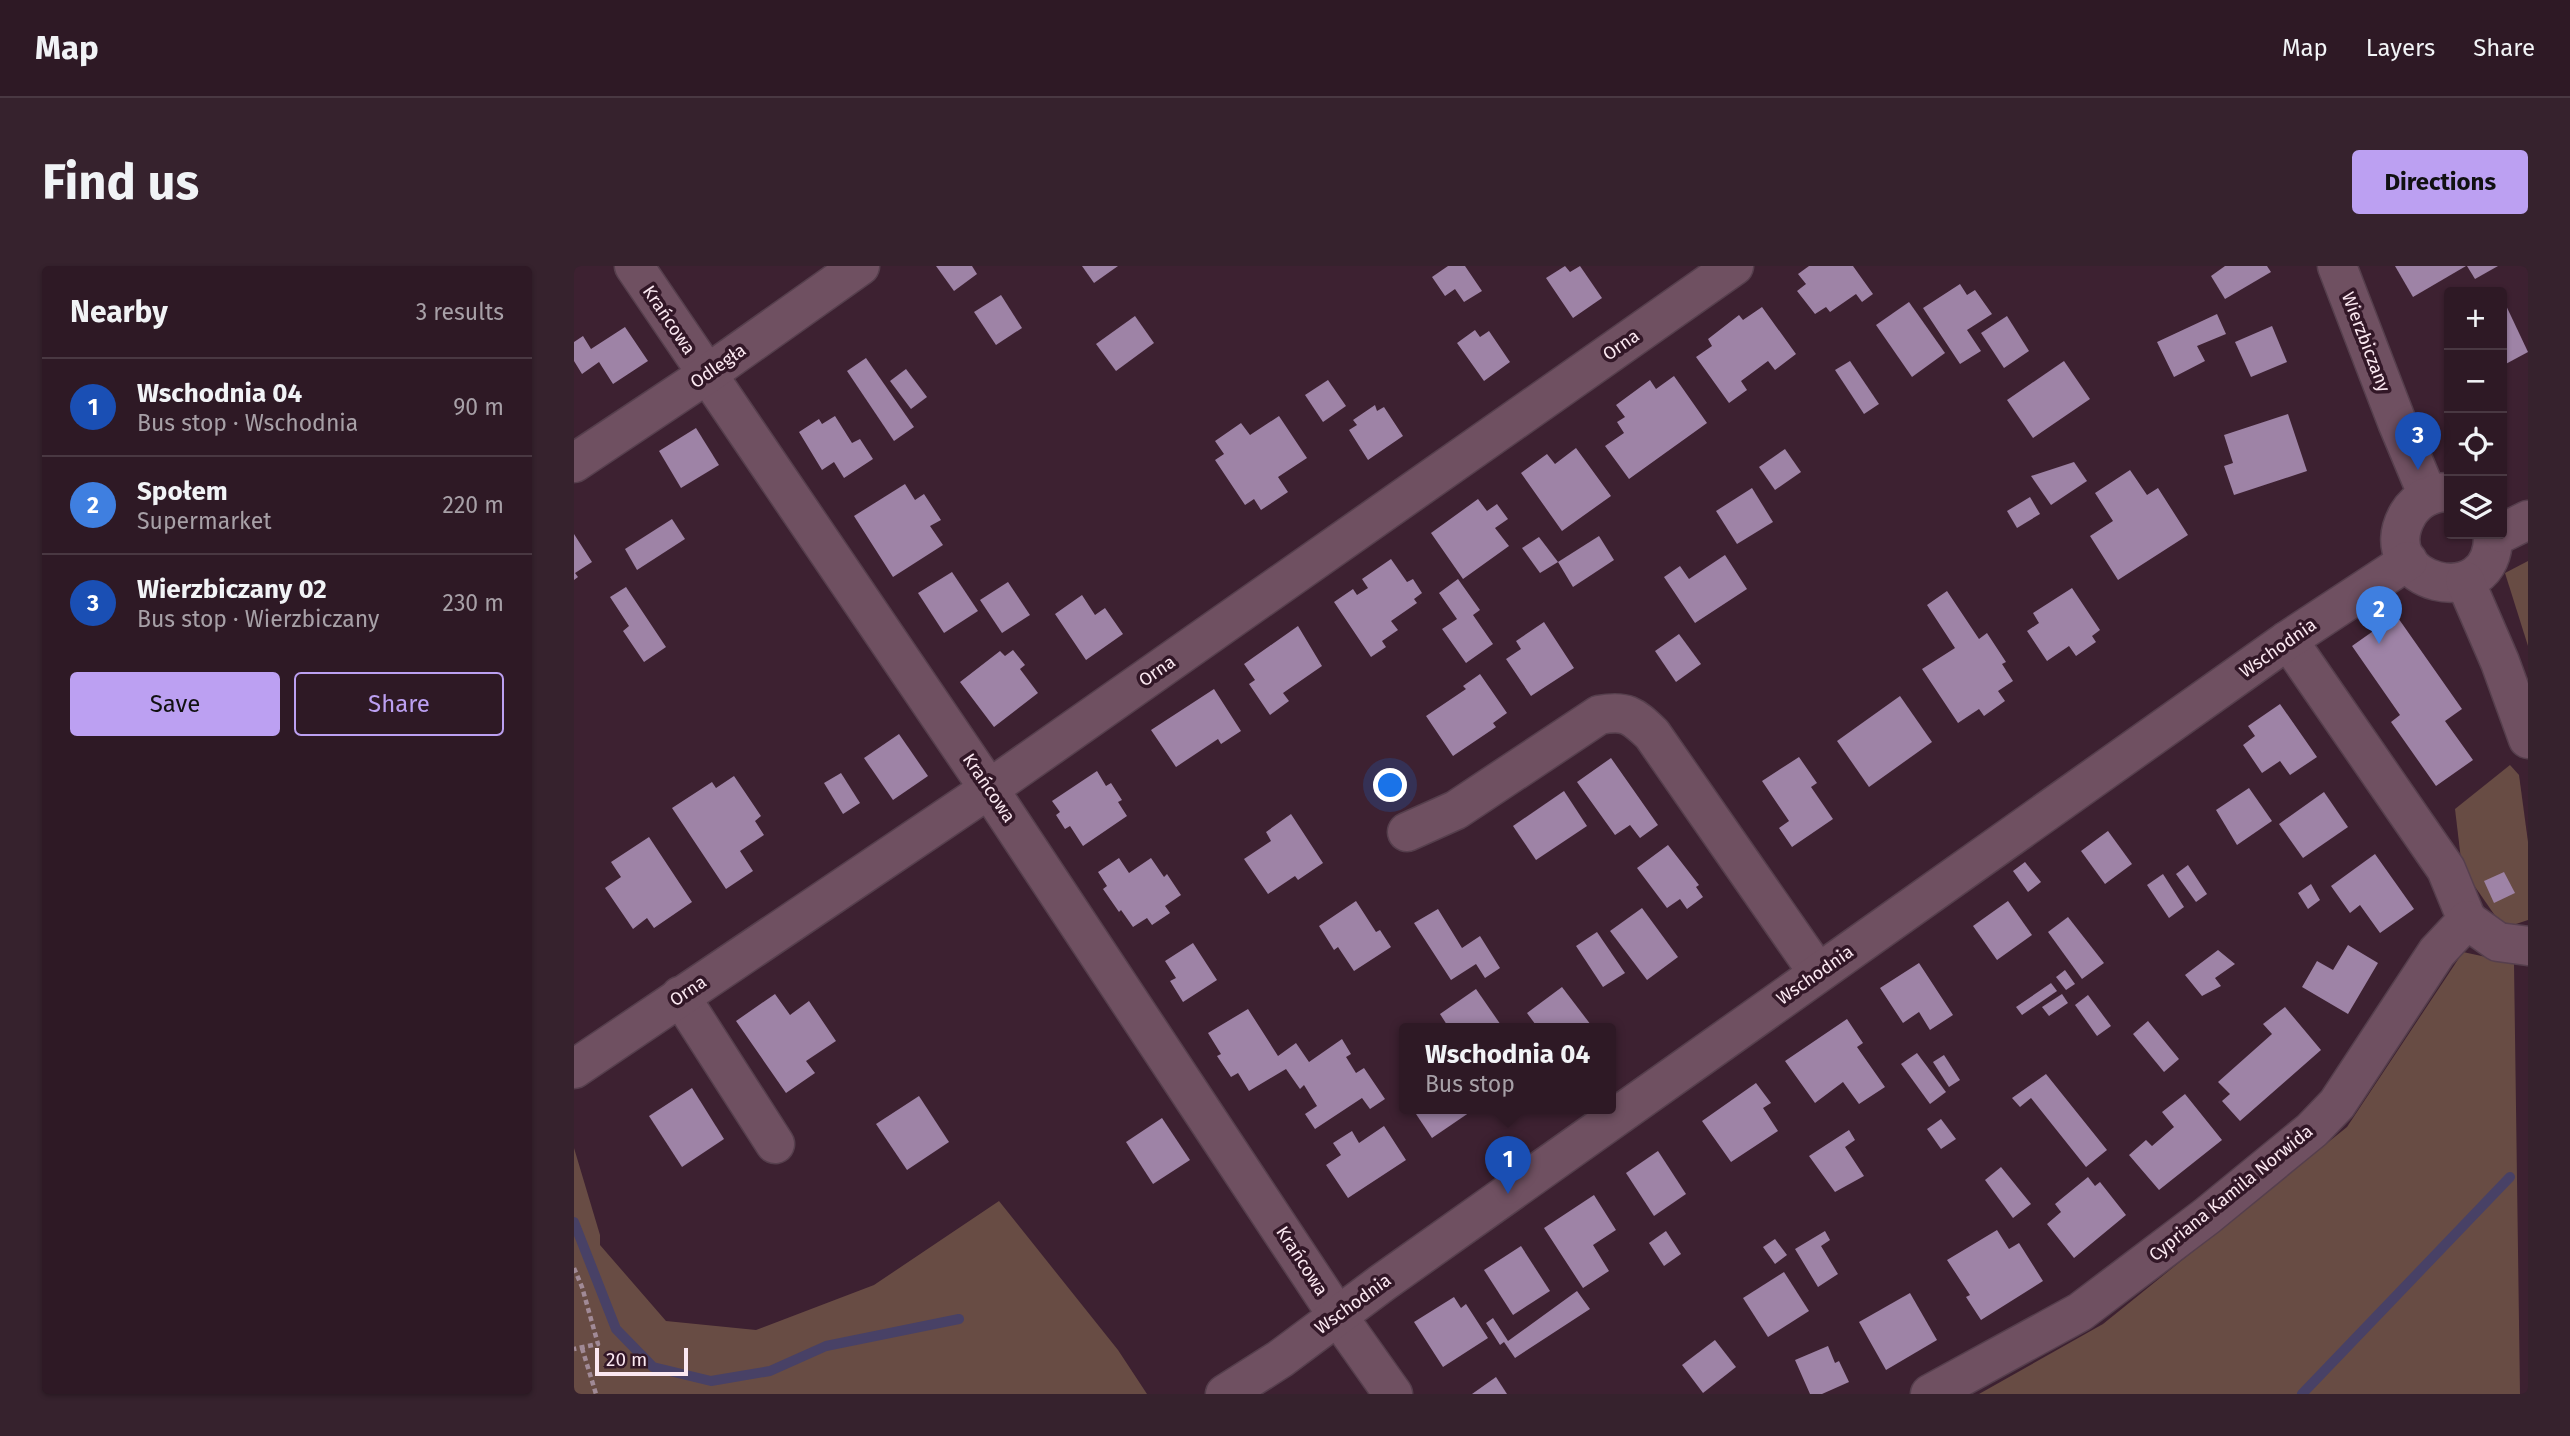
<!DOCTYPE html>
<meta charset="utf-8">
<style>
body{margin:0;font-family:"Fira Sans",sans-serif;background:#36222d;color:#f1f3f6}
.controls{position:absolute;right:21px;top:21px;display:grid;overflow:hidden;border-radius:7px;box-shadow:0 2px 5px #0004}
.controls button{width:63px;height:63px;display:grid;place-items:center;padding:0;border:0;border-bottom:2px solid #493842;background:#2e1925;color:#f1f3f6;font:35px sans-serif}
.scale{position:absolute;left:21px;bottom:18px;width:93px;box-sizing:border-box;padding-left:7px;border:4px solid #fbe8f1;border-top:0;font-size:19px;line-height:24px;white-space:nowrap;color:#fbe8f1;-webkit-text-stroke:5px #321727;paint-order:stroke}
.you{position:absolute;left:817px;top:520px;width:24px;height:24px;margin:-18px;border:5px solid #fff;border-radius:50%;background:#1a73e8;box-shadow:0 0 0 10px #1a73e833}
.badge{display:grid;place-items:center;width:46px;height:46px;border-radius:50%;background:#bca0f2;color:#fff;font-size:23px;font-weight:700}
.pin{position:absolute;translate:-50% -58px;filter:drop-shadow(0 2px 4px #0008)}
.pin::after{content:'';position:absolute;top:37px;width:24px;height:21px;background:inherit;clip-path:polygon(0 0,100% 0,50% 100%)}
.popup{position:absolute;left:825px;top:757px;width:217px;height:91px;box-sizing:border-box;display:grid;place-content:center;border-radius:7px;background:#2e1925;filter:drop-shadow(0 2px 5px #0005);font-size:23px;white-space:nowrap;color:#a7a0a7}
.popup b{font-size:26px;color:#f1f3f6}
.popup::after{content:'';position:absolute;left:50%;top:100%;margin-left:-14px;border:14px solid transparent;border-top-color:#2e1925}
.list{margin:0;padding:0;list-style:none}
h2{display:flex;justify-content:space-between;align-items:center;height:91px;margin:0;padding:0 28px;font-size:30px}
h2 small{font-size:23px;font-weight:400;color:#a7a0a7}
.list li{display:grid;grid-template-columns:46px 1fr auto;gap:21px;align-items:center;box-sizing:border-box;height:98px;padding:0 28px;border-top:2px solid #493842}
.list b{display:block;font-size:26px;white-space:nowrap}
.list p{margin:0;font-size:23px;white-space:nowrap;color:#a7a0a7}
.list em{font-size:23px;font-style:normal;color:#a7a0a7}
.actions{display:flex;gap:14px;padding:21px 28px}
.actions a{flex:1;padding:16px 0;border:2px solid #bca0f2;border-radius:7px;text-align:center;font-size:24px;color:#bca0f2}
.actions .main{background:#bca0f2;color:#111}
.icon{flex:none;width:38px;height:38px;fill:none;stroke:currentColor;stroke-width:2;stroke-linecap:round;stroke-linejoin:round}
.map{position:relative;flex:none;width:1954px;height:1128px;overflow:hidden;border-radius:7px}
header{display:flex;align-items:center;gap:42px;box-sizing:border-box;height:98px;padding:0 35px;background:#2e1925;border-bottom:2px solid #493842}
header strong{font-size:33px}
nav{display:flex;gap:38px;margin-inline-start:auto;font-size:24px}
.intro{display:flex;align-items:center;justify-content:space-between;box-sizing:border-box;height:168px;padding:0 42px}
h1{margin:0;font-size:49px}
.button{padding:18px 32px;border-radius:7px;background:#bca0f2;color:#111;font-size:24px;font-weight:700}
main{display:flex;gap:42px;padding:0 42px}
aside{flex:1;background:#2e1925;border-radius:7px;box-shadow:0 2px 5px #0004}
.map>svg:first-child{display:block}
.green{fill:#684c44}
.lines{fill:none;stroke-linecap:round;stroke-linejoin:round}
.stream{stroke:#484166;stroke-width:10}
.building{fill:#9e83a6}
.minor-casing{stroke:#563f4d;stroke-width:41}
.path{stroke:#a18a96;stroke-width:4.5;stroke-dasharray:5 3.5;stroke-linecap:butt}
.minor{stroke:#6f5061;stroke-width:38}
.labels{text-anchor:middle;stroke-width:7;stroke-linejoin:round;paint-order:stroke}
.street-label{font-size:18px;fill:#fbe8f1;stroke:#321727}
</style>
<header>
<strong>Map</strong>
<nav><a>Map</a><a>Layers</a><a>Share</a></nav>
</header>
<div class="intro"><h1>Find us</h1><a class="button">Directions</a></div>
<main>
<aside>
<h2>Nearby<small>3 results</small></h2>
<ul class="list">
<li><span class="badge" style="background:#1a4fb4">1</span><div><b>Wschodnia 04</b><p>Bus stop · Wschodnia</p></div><em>90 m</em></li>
<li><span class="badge" style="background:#3f7fe0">2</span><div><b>Społem</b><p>Supermarket</p></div><em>220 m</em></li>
<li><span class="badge" style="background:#1a4fb4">3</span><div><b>Wierzbiczany 02</b><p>Bus stop · Wierzbiczany</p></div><em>230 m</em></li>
</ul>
<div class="actions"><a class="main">Save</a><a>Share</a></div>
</aside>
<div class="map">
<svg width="1954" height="1128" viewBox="0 0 1954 1128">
<rect width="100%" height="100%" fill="#3d2131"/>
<!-- green -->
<g class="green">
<polygon points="1954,295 1954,380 1931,307"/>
<polygon points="1936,499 1945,509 1954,576 1954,654 1936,660 1922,651 1888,602 1881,543"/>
<polygon points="1889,686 1940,697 1946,1128 1405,1128 1529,1058 1773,861"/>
<polygon points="0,882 26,969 26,979 92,1055 182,1064 300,1019 425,935 544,1084 573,1128 0,1128"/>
</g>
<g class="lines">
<!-- stream -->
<g class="stream">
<polyline points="0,956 42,1063 79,1101 137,1115 196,1105 252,1080 385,1053"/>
<polyline points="1728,1128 1936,911"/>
</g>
</g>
<!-- building -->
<g class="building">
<polygon points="362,0 398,0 403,8 380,25"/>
<polygon points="508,0 544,0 520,17"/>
<polygon points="874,0 891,0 908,25 890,36 881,23 871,30 858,11"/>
<polygon points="991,0 996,6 1006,0 1028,32 999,52 972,12"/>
<polygon points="1235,0 1279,0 1299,28 1288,36 1282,28 1256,46 1252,41 1241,48 1223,25 1232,18 1224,8"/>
<polygon points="1651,0 1693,0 1697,6 1651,33 1637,10"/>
<polygon points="1821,0 1892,0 1839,31"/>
<polygon points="1893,0 1924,0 1901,13"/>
<polygon points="1386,18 1393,29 1401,24 1418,48 1393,64 1407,85 1386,98 1349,42"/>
<polygon points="427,29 448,62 422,79 400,46"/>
<polygon points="1928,31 1954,86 1928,100"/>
<polygon points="1335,36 1371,87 1338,111 1302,59"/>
<polygon points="1188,41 1222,88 1201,104 1194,95 1167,115 1173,124 1155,137 1122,91 1138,80 1134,73 1165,49 1169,54"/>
<polygon points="1643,48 1652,68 1623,80 1631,95 1600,111 1583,76"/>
<polygon points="561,50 580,77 542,105 522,78"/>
<polygon points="1433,50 1455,85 1430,102 1407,67"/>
<polygon points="1698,60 1713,96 1677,111 1661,76"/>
<polygon points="51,61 74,95 39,118 25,96 8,108 0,95 0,76 9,70 17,83"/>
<polygon points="901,64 906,71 915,65 936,96 910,115 883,77"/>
<polygon points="292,92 340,161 320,175 273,105"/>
<polygon points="1276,95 1305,138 1290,148 1261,104"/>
<polygon points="1490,95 1516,133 1459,172 1433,134"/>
<polygon points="332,103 353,131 337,143 316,115"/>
<polygon points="1100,110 1133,157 1055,213 1031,180 1050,167 1043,156 1051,151 1042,139 1076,114 1082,123"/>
<polygon points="754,114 772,140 749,156 731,129"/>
<polygon points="801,139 803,145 810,141 829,170 794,194 775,164 783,159 779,154"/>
<polygon points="1714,148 1733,205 1660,229 1650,200 1659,197 1650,169"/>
<polygon points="261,150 278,177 286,173 299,193 270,212 260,196 248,204 225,166 245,153 248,158"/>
<polygon points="705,150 733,192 704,211 714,226 687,244 680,233 671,239 641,194 650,188 641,175 667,157 676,169"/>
<polygon points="122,162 145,199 107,222 85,185"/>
<polygon points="1002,182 1037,230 988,265 947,207 973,188 981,198"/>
<polygon points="1211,183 1227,206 1201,224 1185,201"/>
<polygon points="1500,196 1513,215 1477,239 1457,210"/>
<polygon points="1556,204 1573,229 1584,222 1614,269 1544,314 1516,270 1539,255 1521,227"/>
<polygon points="331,218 341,234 350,228 367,254 356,260 369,279 319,311 280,250"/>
<polygon points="1178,222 1199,256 1163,278 1142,245"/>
<polygon points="1456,231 1466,248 1443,262 1433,245"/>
<polygon points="904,233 913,245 923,238 934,253 921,262 935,280 889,313 857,267"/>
<polygon points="98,253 111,273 63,304 51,283"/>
<polygon points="0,268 18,296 1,307 4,311 0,314"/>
<polygon points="1025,270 1040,294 999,321 984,296"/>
<polygon points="965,271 984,296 966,307 948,282"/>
<polygon points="1151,289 1173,323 1121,357 1090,311 1106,300 1115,313"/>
<polygon points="817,293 833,316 839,313 848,327 840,333 843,337 817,355 824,364 808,375 812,381 797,391 760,336 779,323 783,329 794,322 788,313"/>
<polygon points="378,306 404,345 370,367 344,327"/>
<polygon points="884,313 906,344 899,349 919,378 892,397 868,363 883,353 865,327"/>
<polygon points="434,316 456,349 428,367 406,334"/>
<polygon points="52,321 92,381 70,396 49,365 55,360 36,331"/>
<polygon points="1498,322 1526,364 1518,370 1522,376 1502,390 1495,380 1473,395 1453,365 1465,357 1459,347"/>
<polygon points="1373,325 1405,373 1413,367 1432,396 1428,398 1439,415 1424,425 1431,435 1410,450 1405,443 1384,457 1348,403 1381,382 1353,339"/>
<polygon points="508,329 521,349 531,342 549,368 512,394 481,348"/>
<polygon points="1822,349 1888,443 1871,455 1899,494 1862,520 1817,456 1826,449 1778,380"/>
<polygon points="970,356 1000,402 957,430 932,393 947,383 942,375"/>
<polygon points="724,360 748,400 709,427 715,435 696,449 675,418 681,414 670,398"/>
<polygon points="1105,368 1127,398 1102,416 1081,385"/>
<polygon points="439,384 451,399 446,403 464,427 420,461 386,416 426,385 431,390"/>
<polygon points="906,408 933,447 919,457 922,461 879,490 852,450 892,423 889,420"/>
<polygon points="640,423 667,465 647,478 644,473 602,501 577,464"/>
<polygon points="1326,430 1358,476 1295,521 1263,475"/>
<polygon points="1706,438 1743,491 1716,509 1706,495 1688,507 1669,479 1681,470 1674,460"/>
<polygon points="325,468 354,510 319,534 290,492"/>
<polygon points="1225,491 1243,517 1237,521 1259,553 1218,581 1205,562 1215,555 1188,515"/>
<polygon points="1037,492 1084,559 1066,572 1056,559 1041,569 1003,516"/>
<polygon points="523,505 532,520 537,517 548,534 544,536 553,550 509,580 496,560 491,563 482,549 486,546 478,535"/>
<polygon points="267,507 286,537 269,548 250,517"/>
<polygon points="160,510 187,550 181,555 190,569 166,585 179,605 152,623 98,542 138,516 142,522"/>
<polygon points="1675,522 1698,555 1663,579 1642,544"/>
<polygon points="990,525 1013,560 962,594 939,560"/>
<polygon points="1750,526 1774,561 1729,592 1705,558"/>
<polygon points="717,548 749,597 724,614 721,610 694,628 670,593 697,575 692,566"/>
<polygon points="1534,565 1558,598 1531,618 1507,585"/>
<polygon points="75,571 118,636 80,662 73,652 59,663 31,622 47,611 37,596"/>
<polygon points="1094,579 1125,619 1122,621 1129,631 1113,643 1106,633 1093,642 1063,602"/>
<polygon points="1801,588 1840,643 1806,667 1786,639 1776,647 1757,620"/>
<polygon points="545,592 555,607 577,592 590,611 593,608 607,629 591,640 596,647 578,659 573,652 559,661 547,644 545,646 529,623 533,620 524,606"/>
<polygon points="1451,596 1467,616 1454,626 1439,605"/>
<polygon points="1614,599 1633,628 1622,636 1602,608"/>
<polygon points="1930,606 1941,627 1920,637 1910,615"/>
<polygon points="1589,608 1610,641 1595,652 1573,619"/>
<polygon points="1737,618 1746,634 1734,643 1724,627"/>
<polygon points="782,635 802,666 806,664 817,681 780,705 764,681 760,684 745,660"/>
<polygon points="1434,635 1458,669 1423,694 1399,660"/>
<polygon points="1068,642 1104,691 1073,714 1036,665"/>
<polygon points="864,643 888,682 906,670 926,702 911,712 902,698 877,714 840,657"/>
<polygon points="1494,651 1530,697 1508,713 1474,666"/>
<polygon points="1023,666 1051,707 1029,721 1002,680"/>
<polygon points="619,677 643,714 609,736 596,715 602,712 591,695"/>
<polygon points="1774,679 1804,697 1774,748 1728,721 1743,695 1759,704"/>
<polygon points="1644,684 1661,698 1641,712 1647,720 1628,730 1611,709"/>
<polygon points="1345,697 1379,749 1356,764 1345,746 1329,757 1306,722"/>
<polygon points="1491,704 1501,718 1492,724 1482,711"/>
<polygon points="1477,717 1483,725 1448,749 1442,741"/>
<polygon points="988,721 1017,759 1013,762 964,762 953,747"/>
<polygon points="902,723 929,762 875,762 866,748"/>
<polygon points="201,728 216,749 235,735 262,775 232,795 241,807 212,827 162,755"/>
<polygon points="1488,728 1494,737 1475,750 1468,741"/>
<polygon points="1514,729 1537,760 1523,770 1501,739"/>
<polygon points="1711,741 1747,784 1666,855 1648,835 1656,828 1644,816 1698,768 1689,758"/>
<polygon points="674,743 704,790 722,777 735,796 768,773 777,788 772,791 782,807 790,802 811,833 796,843 788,832 741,863 731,848 743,840 730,819 726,823 712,803 675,825 664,807 657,811 643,790 647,788 634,767"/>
<polygon points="1273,753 1289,777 1283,781 1311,821 1285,838 1269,816 1241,837 1211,795"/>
<polygon points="1574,755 1605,793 1590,806 1559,768"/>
<polygon points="1343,787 1372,826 1356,838 1327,798"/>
<polygon points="1370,789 1386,814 1375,821 1359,796"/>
<polygon points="1472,808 1533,884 1512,901 1457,832 1446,841 1438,832"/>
<polygon points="1182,817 1197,837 1189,842 1204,865 1157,896 1128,855"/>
<polygon points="118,822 150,873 108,901 75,850"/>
<polygon points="1611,828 1648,874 1585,924 1555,889 1572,874 1578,880 1600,861 1588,846"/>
<polygon points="345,830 375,876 333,904 302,858"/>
<polygon points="838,842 902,842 858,872"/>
<polygon points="588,852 616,894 579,918 552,876"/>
<polygon points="1367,853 1382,873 1367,883 1353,863"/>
<polygon points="810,860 832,894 774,932 752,899 767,889 759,877 778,865 785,877"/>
<polygon points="1275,864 1281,874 1271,881 1290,910 1261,926 1235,890"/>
<polygon points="1084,885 1112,928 1080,950 1052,907"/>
<polygon points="1427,901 1457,938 1439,952 1411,914"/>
<polygon points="1514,911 1521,920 1526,916 1552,949 1500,992 1473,958 1487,946 1481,938"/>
<polygon points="1020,929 1042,964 1019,979 1035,1005 1009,1022 970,962"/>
<polygon points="1423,964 1435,983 1445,977 1469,1015 1407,1054 1392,1031 1396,1029 1373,994"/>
<polygon points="1092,965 1107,988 1090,1000 1075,977"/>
<polygon points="1251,965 1256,974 1247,980 1264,1008 1244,1021 1221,983"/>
<polygon points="1201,973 1213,989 1201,998 1189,981"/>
<polygon points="947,980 976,1025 939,1049 910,1004"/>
<polygon points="1210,1006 1235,1045 1194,1071 1169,1032"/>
<polygon points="1003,1025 1016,1043 941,1092 930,1076 926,1079 912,1057 919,1052 934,1075"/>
<polygon points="1336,1027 1363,1074 1312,1104 1285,1056"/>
<polygon points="880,1031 887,1042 892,1038 914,1072 869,1101 840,1056"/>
<polygon points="1141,1074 1162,1101 1129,1127 1108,1099"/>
<polygon points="1254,1080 1261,1097 1265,1095 1275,1116 1248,1128 1236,1128 1221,1094"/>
<polygon points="922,1111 933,1128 898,1128"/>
</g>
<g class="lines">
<!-- minor casing -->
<g class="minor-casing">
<g id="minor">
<polyline points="60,0 415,523 763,1049 819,1128"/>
<polyline points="1763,0 1823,156 1854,230"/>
<polyline points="0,197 132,109 286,0"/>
<path d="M1875,226C1858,226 1843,233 1834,248C1794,317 1922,351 1919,268"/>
<polyline points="1928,267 1954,254"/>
<polyline points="1891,315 1926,396 1954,473"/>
<polyline points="1714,374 1872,603 1893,654"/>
<path d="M833,566L882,544L1025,449C1052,444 1058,449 1078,468L1244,707"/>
<polyline points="106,730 201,878"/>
<polyline points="0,803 415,523 1160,0"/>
<polyline points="651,1128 706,1093 808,1017 1714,374 1834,295"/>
<polyline points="1356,1128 1506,1046 1633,950 1738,864 1763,838 1863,686 1893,654 1924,676 1954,680"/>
</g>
</g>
<!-- path -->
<g class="path">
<polyline points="0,1002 8,1021 24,1078 0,1083"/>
<polyline points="8,1082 22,1128"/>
</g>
<!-- minor -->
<use href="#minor" class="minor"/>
</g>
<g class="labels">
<!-- street labels -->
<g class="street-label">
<text transform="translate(95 54) rotate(56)" y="6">Krańcowa</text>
<text transform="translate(1792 76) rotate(69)" y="6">Wierzbiczany</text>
<text transform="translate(1047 79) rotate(-35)" y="6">Orna</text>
<text transform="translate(144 100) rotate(-35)" y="6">Odległa</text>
<text transform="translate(1704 382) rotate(-35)" y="6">Wschodnia</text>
<text transform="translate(583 405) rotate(-35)" y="6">Orna</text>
<text transform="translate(415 522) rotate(56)" y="6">Krańcowa</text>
<text transform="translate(1241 709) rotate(-35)" y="6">Wschodnia</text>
<text transform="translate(114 725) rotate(-34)" y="6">Orna</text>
<text transform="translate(1657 927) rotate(-39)" y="6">Cypriana Kamila Norwida</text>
<text transform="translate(728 995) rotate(57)" y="6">Krańcowa</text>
<text transform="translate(779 1038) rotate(-36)" y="6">Wschodnia</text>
</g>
</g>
</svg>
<div class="controls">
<button>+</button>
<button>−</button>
<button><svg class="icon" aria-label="locate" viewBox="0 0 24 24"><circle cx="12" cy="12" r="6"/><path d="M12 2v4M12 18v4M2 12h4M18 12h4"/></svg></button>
<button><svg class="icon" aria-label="layers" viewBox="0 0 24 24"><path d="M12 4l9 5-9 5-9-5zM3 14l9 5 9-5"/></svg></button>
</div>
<div class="scale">20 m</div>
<div class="you"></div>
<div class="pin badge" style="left:934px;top:928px;background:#1a4fb4">1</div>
<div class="popup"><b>Wschodnia 04</b>Bus stop</div>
<div class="pin badge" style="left:1805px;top:378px;background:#3f7fe0">2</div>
<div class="pin badge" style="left:1844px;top:204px;background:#1a4fb4">3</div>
</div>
</main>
